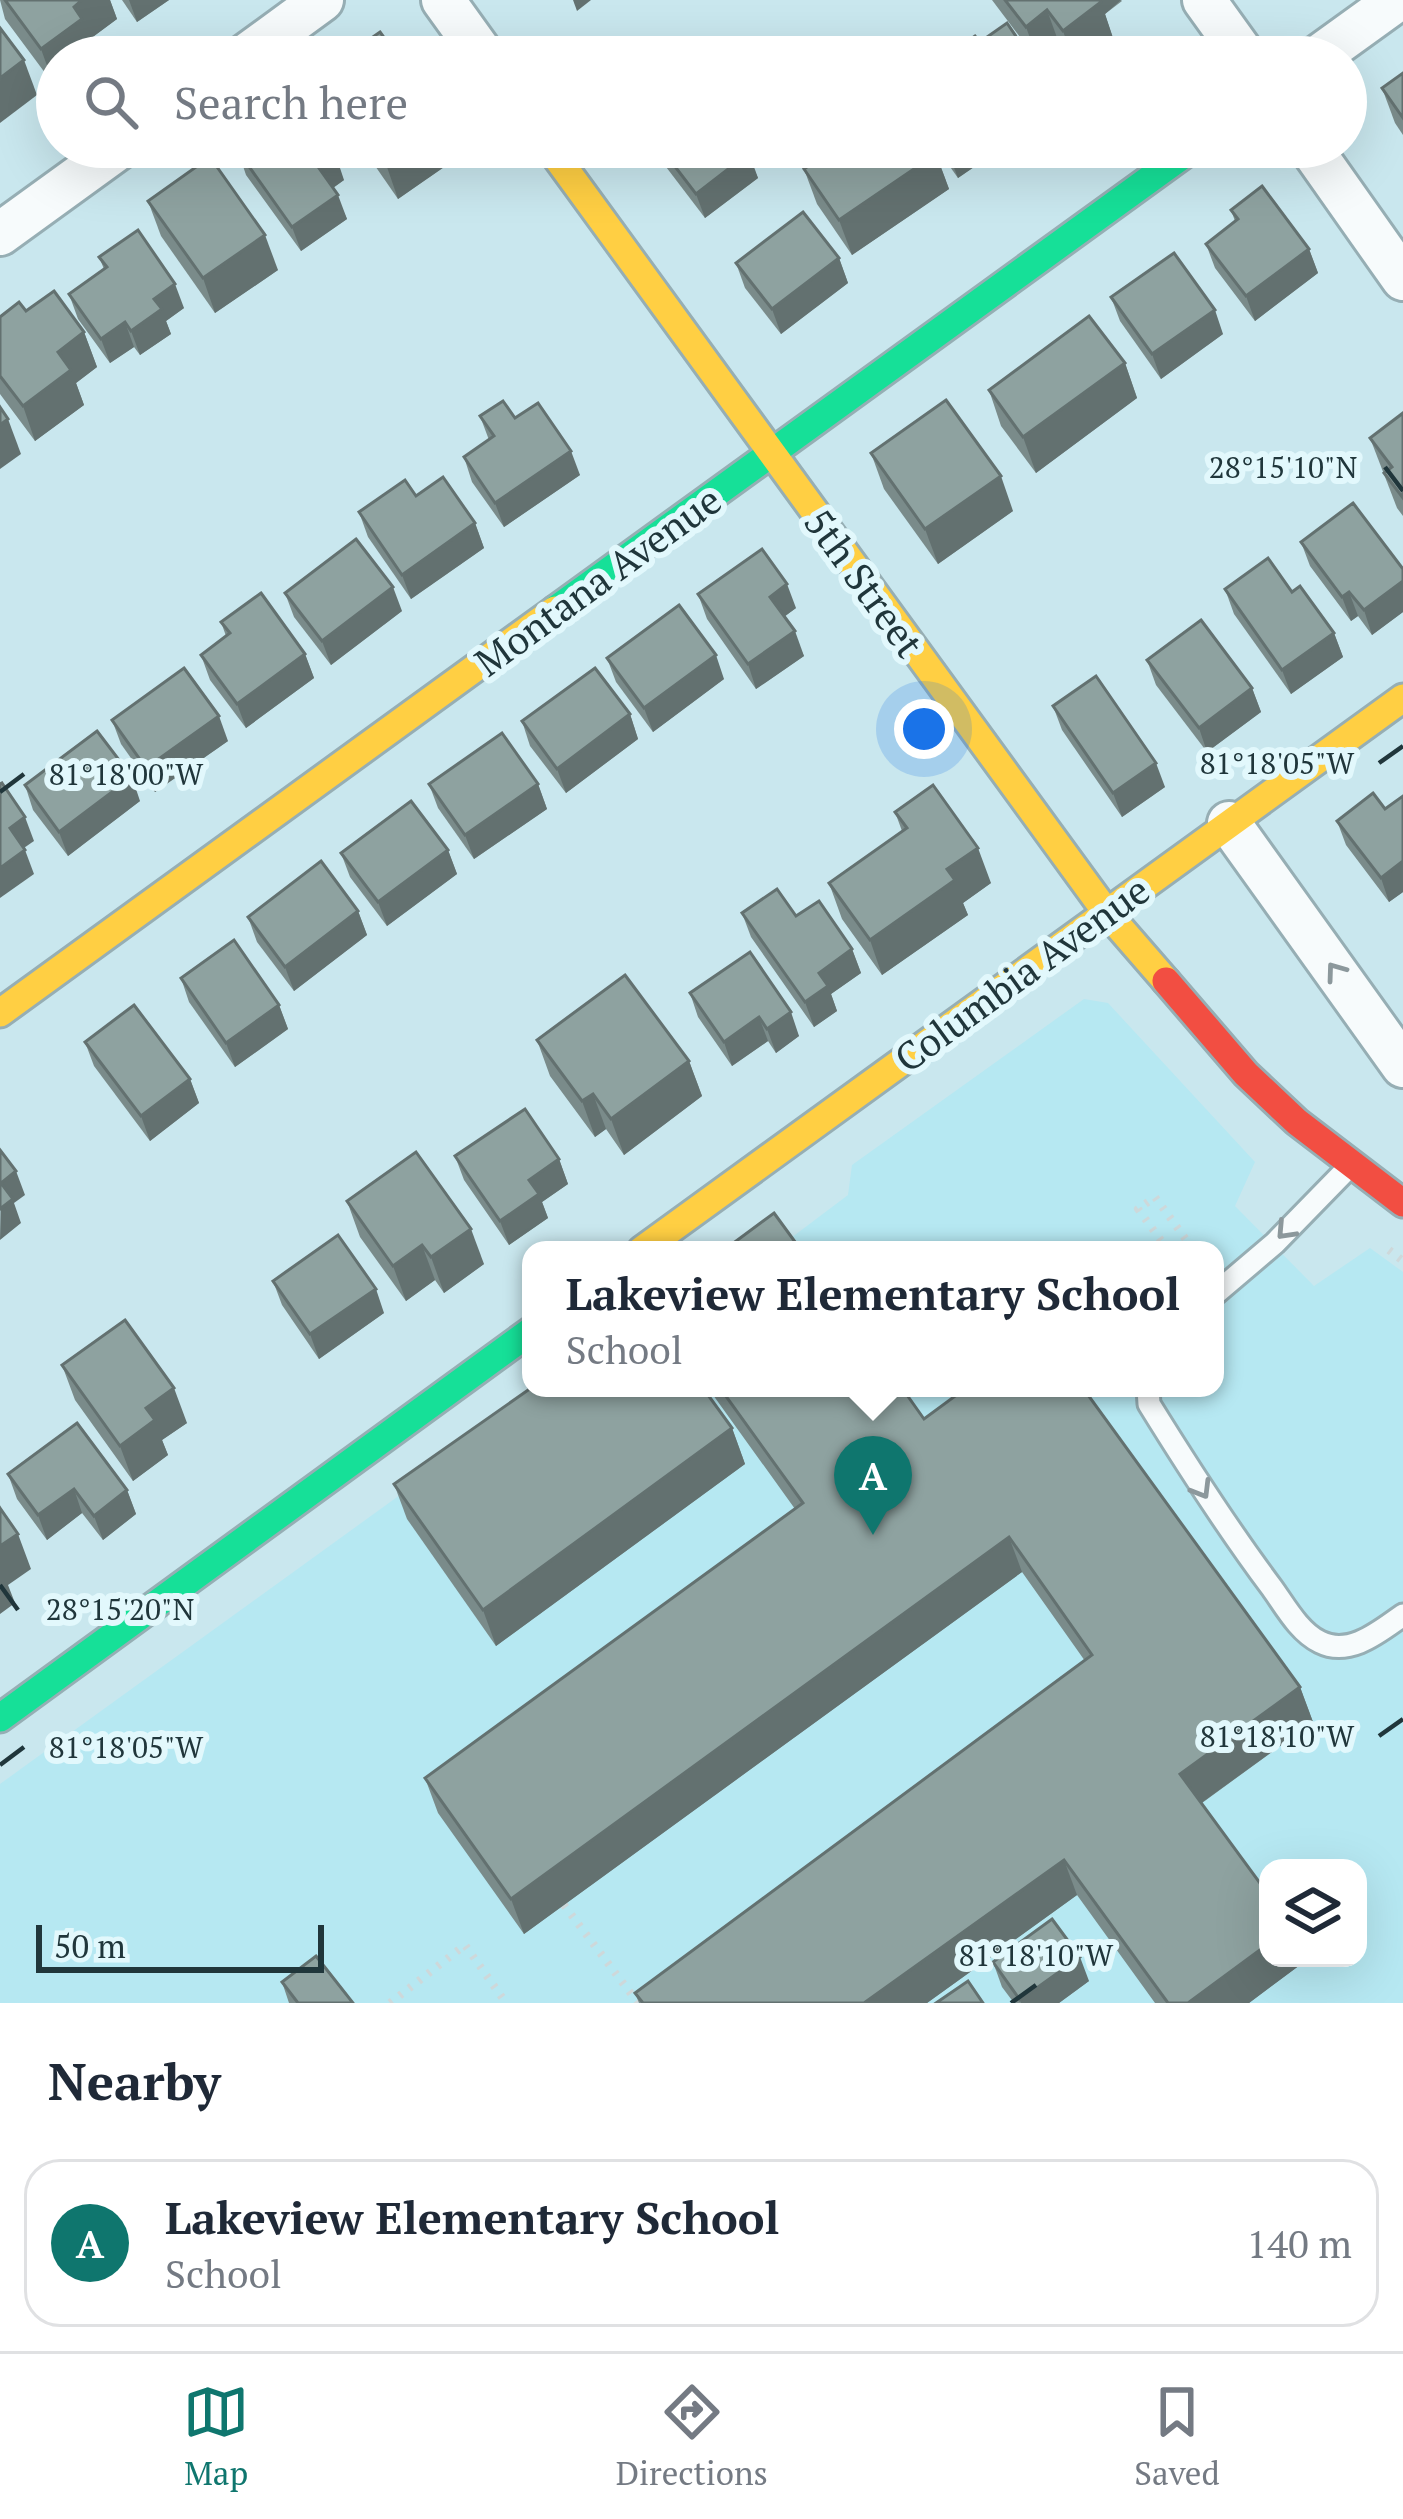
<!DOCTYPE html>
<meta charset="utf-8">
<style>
body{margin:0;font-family:"PT Serif",serif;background:#f2f2f3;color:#1f2937}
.controls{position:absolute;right:36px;bottom:36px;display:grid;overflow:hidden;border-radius:24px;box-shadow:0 12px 48px #0002}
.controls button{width:108px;height:108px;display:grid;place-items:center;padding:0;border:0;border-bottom:3px solid #e0e1e3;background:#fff;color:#1f2937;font:60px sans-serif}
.scale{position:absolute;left:36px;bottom:30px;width:288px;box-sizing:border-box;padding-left:12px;border:6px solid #20363b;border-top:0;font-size:33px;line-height:42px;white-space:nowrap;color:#20363b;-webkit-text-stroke:9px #e2f8fc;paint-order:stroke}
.you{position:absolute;left:924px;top:729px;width:42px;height:42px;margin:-30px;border:9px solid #fff;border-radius:50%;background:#1a73e8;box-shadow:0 0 0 18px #1a73e833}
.badge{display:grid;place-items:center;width:78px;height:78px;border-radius:50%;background:#0f766e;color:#fff;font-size:39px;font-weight:700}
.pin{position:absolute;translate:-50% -99px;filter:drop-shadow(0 3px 6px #0008)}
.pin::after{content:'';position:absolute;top:63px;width:42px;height:36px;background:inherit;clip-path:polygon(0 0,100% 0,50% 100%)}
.popup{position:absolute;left:522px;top:1241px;width:702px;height:156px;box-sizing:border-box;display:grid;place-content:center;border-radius:24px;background:#fff;filter:drop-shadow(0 3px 9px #0005);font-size:39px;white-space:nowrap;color:#747a83}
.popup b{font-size:45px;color:#1f2937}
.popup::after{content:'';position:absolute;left:50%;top:100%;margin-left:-24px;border:24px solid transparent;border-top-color:#fff}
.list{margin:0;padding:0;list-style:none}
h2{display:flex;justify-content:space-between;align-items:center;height:156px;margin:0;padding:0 48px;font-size:51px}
h2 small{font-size:39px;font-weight:400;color:#747a83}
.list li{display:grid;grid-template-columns:78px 1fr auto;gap:36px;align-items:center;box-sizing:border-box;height:168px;margin:0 24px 24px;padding:0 24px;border:3px solid #e0e1e3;border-radius:36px}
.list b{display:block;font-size:45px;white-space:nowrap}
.list p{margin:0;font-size:39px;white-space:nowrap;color:#747a83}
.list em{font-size:39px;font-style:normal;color:#747a83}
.icon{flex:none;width:66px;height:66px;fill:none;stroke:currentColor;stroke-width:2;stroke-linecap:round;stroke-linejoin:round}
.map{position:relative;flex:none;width:1403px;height:2003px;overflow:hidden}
.search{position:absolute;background:#fff;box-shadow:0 12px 48px #0002;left:36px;right:36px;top:36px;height:132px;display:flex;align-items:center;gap:30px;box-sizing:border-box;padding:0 42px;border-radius:66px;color:#747a83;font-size:45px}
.sheet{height:348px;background:#fff}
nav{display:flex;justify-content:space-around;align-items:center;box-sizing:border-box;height:168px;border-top:3px solid #e0e1e3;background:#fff;font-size:33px;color:#747a83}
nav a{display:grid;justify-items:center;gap:6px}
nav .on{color:#0f766e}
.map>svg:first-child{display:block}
.built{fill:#b6e8f2;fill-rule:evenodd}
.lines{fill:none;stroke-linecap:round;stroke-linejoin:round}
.lane-casing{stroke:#96aeb4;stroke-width:27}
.street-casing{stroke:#96aeb4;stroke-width:48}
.fast-casing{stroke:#96aeb4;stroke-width:33}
.slow-casing{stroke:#96aeb4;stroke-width:33}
.jam-casing{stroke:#96aeb4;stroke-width:33}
.path{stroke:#ced8da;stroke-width:8;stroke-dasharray:3 9;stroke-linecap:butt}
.lane{stroke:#f7fbfc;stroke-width:21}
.street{stroke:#f7fbfc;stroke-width:42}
.fast{stroke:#16e098;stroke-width:27}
.slow{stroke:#ffcf43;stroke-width:27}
.jam{stroke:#f24e42;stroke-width:27}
.wall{fill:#7a8b8a}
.shaded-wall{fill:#637170}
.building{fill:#8ea2a0;stroke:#637170;stroke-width:3}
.oneway{stroke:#8c989c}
.ticks{fill:none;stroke:#20363b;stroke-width:4.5}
.labels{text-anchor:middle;stroke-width:12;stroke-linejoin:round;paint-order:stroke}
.street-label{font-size:39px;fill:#20363b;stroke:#e2f8fc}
.ticks-label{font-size:30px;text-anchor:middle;fill:#20363b;stroke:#e2f8fc;stroke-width:12;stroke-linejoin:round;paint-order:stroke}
</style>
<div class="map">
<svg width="1403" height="2003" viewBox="0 0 1403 2003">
<rect width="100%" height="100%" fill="#c9e7ee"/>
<!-- built -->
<path class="built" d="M1084,999L1108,1003L1255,1162L1235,1206L1314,1286L1370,1248L1403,1272V2003H0V1784L548,1388H1215V1250H775L848,1195L852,1165ZM1268,1868H1358V1958H1268Z"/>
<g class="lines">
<!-- lane casing -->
<g class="lane-casing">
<g id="lane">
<polyline points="1215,1294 1275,1243 1351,1165"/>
<path d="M1148,1388L1149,1404C1188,1467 1227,1528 1272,1588C1285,1606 1299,1632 1320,1642C1350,1657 1380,1631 1403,1615"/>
</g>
</g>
<!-- street casing -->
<g class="street-casing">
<g id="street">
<polyline points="443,0 484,57"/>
<polyline points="1204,0 1245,57"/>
<polyline points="244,57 322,0"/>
<polyline points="1318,57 1397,0"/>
<polyline points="1310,147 1403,279"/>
<polyline points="0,234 120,147"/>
<polyline points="1229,823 1403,1066"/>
</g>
</g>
<!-- fast casing -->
<g class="fast-casing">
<g id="fast">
<polyline points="555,610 1194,147"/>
<polyline points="0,1718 531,1331"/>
</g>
</g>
<!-- slow casing -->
<g class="slow-casing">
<g id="slow">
<polyline points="549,147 1107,913 1166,981"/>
<polyline points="0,1013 555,610"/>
<polyline points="642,1250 1403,698"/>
</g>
</g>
<!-- jam casing -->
<g class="jam-casing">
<polyline id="jam" points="1166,981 1246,1074 1297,1122 1403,1203"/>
</g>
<!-- path -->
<g class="path">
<polyline points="1168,1250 1138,1209 1155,1197 1190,1245 1183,1250"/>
<polyline points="1389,1250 1403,1261"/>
<polyline points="564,1905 638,2003"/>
<polyline points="390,2003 465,1945 506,2003"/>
</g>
<!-- lane -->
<use href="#lane" class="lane"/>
<!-- street -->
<use href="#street" class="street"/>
<!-- fast -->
<use href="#fast" class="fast"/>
<!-- slow -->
<use href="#slow" class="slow"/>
<!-- jam -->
<use href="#jam" class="jam"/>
</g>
<!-- wall -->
<g class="wall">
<polygon points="0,0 110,0 117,19 90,39 95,54 54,85 5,19"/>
<polygon points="122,0 169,0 137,22"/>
<polygon points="992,0 1121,0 1122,1 1105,14 1113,38 1089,57 1069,57 1060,46 1045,57 1035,57"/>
<polygon points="1403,73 1403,135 1395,123 1382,88"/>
<polygon points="362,147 452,147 457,158 398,199"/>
<polygon points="655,147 744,147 758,178 705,218 660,159"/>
<polygon points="936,147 1003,147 958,178"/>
<polygon points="238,151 344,180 333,188 347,219 301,251 246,175"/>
<polygon points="936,154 949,189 852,255 817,204 804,169"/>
<polygon points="148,201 278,270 215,313 161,236"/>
<polygon points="1231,210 1309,249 1318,273 1255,321 1215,268 1206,244 1235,221"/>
<polygon points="99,257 184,308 166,321 171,334 140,355 134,347 110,363 78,319 69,294 104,269"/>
<polygon points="839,258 848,283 781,334 745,288 736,263"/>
<polygon points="1111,297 1223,334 1161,379 1120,321"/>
<polygon points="26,311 84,332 97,367 76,383 84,405 35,441 0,394 0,317"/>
<polygon points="1125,363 1137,398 1036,473 1001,426 989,390"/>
<polygon points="1403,413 1403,516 1397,508 1370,438"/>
<polygon points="480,416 515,418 580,475 504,527 472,482 464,457 489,440"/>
<polygon points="871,453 1013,511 938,564 884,489"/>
<polygon points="416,496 475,523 484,548 411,599 368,537 359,512"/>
<polygon points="1301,542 1403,569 1403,612 1372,635 1358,616 1351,621 1310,566"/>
<polygon points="1225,589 1292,592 1334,633 1343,657 1291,694 1234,614"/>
<polygon points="285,593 402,611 331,665 294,617"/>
<polygon points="698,594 796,608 784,617 804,656 756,689 707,619"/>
<polygon points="221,622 305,654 314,678 246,728 210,680 201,655 226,636"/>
<polygon points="607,658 724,679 653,732 616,682"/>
<polygon points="1147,660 1252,688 1261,712 1207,752 1156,685"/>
<polygon points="1053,706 1165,787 1122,817 1062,730"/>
<polygon points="630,714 638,739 566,793 530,746 522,721"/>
<polygon points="112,720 228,741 155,792 121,744"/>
<polygon points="429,784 538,784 547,809 474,859 438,808"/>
<polygon points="25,785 140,801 68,856 33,810"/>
<polygon points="1403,796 1403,892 1389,902 1346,845 1337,821 1385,809"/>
<polygon points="895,812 991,883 963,903 968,915 882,975 842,919 829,883 902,831"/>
<polygon points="448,850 457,874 387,926 350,877 341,853"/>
<polygon points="358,911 367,935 294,991 257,942 248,917"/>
<polygon points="742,913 796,916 852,949 861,973 831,994 837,1011 814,1027 751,937"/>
<polygon points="750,952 799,1036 776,1053 768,1041 732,1066 698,1017 690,993"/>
<polygon points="181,978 279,1005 288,1029 235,1067 189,1002"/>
<polygon points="537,1040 689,1061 702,1096 624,1155 606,1129 595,1137 550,1076"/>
<polygon points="85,1042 190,1079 199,1103 150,1141 94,1066"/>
<polygon points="455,1156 559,1159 568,1184 542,1202 548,1218 509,1245 464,1180"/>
<polygon points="347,1201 484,1264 444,1293 435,1280 406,1301 360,1237"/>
<polygon points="273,1281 384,1313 319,1359 282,1305"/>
<polygon points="62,1365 187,1423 162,1440 168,1455 133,1481 75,1400"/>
<polygon points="708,1388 902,1388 924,1419 1300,1687 1313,1722 1202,1803 1268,1958 1303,1958 1304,1962 1249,2003 1155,2003 1077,1895 927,2003 639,2003 635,1993 1085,1661 1022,1572 524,1934 438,1813 425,1778 795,1509"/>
<polygon points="732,1428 745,1464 496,1646 407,1519 394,1484"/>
<polygon points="8,1474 127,1490 136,1514 103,1540 82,1513 47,1540 17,1499"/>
<polygon points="993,1962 1089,1981 1059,2003 1014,2003 1002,1987"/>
<polygon points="282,1982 353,2003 289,2003"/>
</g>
<!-- shaded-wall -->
<g class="shaded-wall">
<polygon points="82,0 110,0 117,19 90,39 95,54 92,57 57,57 57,83 54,85 41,49 74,7"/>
<polygon points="129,0 169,0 137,22"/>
<polygon points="573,0 591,0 577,11"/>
<polygon points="1092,0 1121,0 1105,14 1113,38 1089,57 1072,57 1063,31"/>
<polygon points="1047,10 1060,46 1045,57 1037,57 1026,27"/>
<polygon points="24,60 37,95 0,123 0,78"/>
<polygon points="409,147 452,147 457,158 398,199 386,164"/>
<polygon points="946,147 1003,147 958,178"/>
<polygon points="749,153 758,178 705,218 696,194"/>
<polygon points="936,154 949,189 852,255 839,220"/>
<polygon points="336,156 344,180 327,192 319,168"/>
<polygon points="338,195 347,219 301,251 292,227"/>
<polygon points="265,235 278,270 215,313 203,278"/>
<polygon points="1309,249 1318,273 1255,321 1246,296"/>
<polygon points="839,258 848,283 781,334 772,309"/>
<polygon points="175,284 184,308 166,321 171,334 140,355 131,331 154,299"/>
<polygon points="1215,310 1223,334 1161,379 1152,354"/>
<polygon points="125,322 134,347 110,363 101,339"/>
<polygon points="84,332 97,367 76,383 84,405 35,441 23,406 58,352"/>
<polygon points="1125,363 1137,398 1036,473 1023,437"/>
<polygon points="8,419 21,454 0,469 0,425"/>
<polygon points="571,451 580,475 504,527 495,503"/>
<polygon points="1001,476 1013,511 938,564 925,529"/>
<polygon points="475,523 484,548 411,599 402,575"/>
<polygon points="1403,581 1403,612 1372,635 1364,610"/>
<polygon points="787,584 796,608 778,621 770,597"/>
<polygon points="393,587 402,611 331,665 322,641"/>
<polygon points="1349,592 1358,616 1351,621 1342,597"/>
<polygon points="795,631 804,656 756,689 748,664"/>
<polygon points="1334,633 1343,657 1291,694 1282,670"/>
<polygon points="305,654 314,678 246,728 237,704"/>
<polygon points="716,655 724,679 653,732 644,708"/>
<polygon points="1252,688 1261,712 1207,752 1199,728"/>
<polygon points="630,714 638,739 566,793 557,769"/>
<polygon points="219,716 228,741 155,792 146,768"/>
<polygon points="1156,763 1165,787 1122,817 1113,793"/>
<polygon points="132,777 140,801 68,856 59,832"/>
<polygon points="538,784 547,809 474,859 465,835"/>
<polygon points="25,817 34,841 18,852 10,828"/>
<polygon points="978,848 991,883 963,903 968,915 882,975 870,940 947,869"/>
<polygon points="25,850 34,874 0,898 0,868"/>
<polygon points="448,850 457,874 387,926 378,902"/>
<polygon points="1403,861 1403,892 1389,902 1381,878"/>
<polygon points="358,911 367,935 294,991 285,967"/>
<polygon points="852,949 861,973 831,994 837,1011 814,1027 805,1002 819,973"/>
<polygon points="279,1005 288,1029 235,1067 226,1043"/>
<polygon points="791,1012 799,1036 776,1053 767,1029"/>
<polygon points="759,1017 768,1041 732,1066 724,1042"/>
<polygon points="689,1061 702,1096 624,1155 611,1119"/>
<polygon points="190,1079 199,1103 150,1141 141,1116"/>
<polygon points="593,1094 606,1129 595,1137 582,1101"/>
<polygon points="559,1159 568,1184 542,1202 548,1218 509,1245 500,1221 529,1180"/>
<polygon points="16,1171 25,1195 14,1203 21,1223 0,1240 1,1183"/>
<polygon points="471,1229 484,1264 444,1293 431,1257"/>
<polygon points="422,1245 435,1280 406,1301 393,1266"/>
<polygon points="376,1289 384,1313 319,1359 310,1334"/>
<polygon points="174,1388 187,1423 162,1440 168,1455 133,1481 120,1446 146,1408"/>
<polygon points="732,1428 745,1464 496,1646 483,1610"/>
<polygon points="74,1489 82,1513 47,1540 38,1515"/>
<polygon points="127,1490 136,1514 103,1540 94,1516"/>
<polygon points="18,1534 31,1569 8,1585 15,1603 0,1614 0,1546"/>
<polygon points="1009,1537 1022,1572 524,1934 511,1899"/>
<polygon points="1300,1687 1313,1722 1193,1809 1180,1774"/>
<polygon points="1064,1860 1077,1895 927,2003 864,2003"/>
<polygon points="1268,1944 1268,1958 1303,1958 1304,1962 1249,2003 1188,2003"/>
<polygon points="1080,1957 1089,1981 1059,2003 1021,2003 1020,2000"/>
</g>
<!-- building -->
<g class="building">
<polygon points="5,0 82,0 74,7 82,19 41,49"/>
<polygon points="1005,0 1099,0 1101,2 1063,31 1047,10 1026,27"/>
<polygon points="1007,23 1030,57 945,57 975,36 980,42"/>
<polygon points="0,28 24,60 0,78"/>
<polygon points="380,32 398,57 344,57"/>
<polygon points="1403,73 1403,118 1382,88"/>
<polygon points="243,147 329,147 336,156 319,168 338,195 292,227 238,151"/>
<polygon points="374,147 409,147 386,164"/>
<polygon points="660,147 744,147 749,153 696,194"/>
<polygon points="836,147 931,147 936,154 839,220 804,169"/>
<polygon points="210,157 265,235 203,278 148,201"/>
<polygon points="1262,186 1309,249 1246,296 1206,244 1238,219 1231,210"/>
<polygon points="803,212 839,258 772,309 736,263"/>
<polygon points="138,230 175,284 154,299 162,309 131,331 125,322 101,339 69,294 107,267 99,257"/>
<polygon points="1174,253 1215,310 1152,354 1111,297"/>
<polygon points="54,291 84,332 58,352 71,370 23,406 0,376 0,317 19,302 26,311"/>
<polygon points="1089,316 1125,363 1023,437 989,390"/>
<polygon points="946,400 1001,476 925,529 871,453"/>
<polygon points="503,401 515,418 538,403 571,451 495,503 464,457 494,436 480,416"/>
<polygon points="0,407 8,419 0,425"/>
<polygon points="1403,413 1403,498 1384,473 1392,467 1370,438"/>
<polygon points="443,477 475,523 402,575 359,512 405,480 416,496"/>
<polygon points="1353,503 1403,569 1403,581 1364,610 1349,592 1342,597 1301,542"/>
<polygon points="356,539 393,587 322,641 285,593"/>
<polygon points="762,549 787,584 770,597 795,631 748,664 698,594"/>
<polygon points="1268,558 1292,592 1300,586 1334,633 1282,670 1225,589"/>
<polygon points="261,593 305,654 237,704 201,655 230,633 221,622"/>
<polygon points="679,605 716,655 644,708 607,658"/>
<polygon points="1201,620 1252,688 1199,728 1147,660"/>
<polygon points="184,668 219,716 146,768 112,720"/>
<polygon points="595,668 630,714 557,769 522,721"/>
<polygon points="1096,676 1156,763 1113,793 1053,706"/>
<polygon points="97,731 132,777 59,832 25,785"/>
<polygon points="502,733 538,784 465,835 429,784"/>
<polygon points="2,783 25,817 10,828 25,850 0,868 0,784"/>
<polygon points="933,785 978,848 947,869 955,880 870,940 829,883 907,828 895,812"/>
<polygon points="1373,793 1385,809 1403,796 1403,861 1381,878 1337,821"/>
<polygon points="411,801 448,850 378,902 341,853"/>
<polygon points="321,861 358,911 285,967 248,917"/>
<polygon points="777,889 796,916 819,901 852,949 819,973 828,986 805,1002 742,913"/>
<polygon points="234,940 279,1005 226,1043 181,978"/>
<polygon points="750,952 791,1012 767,1029 759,1017 724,1042 690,993"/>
<polygon points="625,975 689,1061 611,1119 593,1094 582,1101 537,1040"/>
<polygon points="134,1005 190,1079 141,1116 85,1042"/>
<polygon points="525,1109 559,1159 529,1180 539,1194 500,1221 455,1156"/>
<polygon points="0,1150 16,1171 1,1183 13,1199 0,1209"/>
<polygon points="416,1152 471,1229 431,1257 422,1245 393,1266 347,1201"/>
<polygon points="774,1213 801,1250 724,1250"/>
<polygon points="338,1235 376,1289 310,1334 273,1281"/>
<polygon points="125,1320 174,1388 146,1408 155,1420 120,1446 62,1365"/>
<polygon points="531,1388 703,1388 732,1428 483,1610 394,1484"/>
<polygon points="720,1388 902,1388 924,1419 966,1388 1083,1388 1300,1687 1180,1774 1268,1894 1268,1944 1188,2003 1168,2003 1064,1860 864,2003 643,2003 635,1993 1092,1655 1009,1537 511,1899 425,1778 803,1503"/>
<polygon points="77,1423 127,1490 94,1516 74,1489 38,1515 8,1474"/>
<polygon points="0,1508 18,1534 0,1546"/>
<polygon points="1052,1919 1080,1957 1020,2000 993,1962"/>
<polygon points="316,1956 353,2003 298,2003 282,1982"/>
<polygon points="968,1981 983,2003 936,2003"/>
</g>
<!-- one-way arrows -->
<defs><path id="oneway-chevron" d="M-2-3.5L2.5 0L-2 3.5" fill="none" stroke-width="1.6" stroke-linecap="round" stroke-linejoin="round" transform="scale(3)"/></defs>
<g class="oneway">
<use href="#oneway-chevron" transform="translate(1335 971) rotate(-126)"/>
<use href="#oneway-chevron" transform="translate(1285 1231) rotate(133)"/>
<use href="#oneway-chevron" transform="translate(1202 1490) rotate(59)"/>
</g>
<!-- ticks -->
<path class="ticks" d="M1385,467L1403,491M1379,763L1403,746M0,792L24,774M0,1585L18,1610M1379,1736L1403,1719M0,1765L24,1747M1011,2003L1036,1985"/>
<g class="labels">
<!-- street labels -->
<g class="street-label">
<text transform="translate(598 581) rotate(-36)" y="14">Montana Avenue</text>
<text transform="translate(864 583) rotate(54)" y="14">5th Street</text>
<text transform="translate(1022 974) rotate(-36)" y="14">Columbia Avenue</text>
</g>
</g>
<g class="ticks-label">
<text x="1283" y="478">28°15'10"N</text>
<text x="1277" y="774">81°18'05"W</text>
<text x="126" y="785">81°18'00"W</text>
<text x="120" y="1620">28°15'20"N</text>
<text x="1277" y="1747">81°18'10"W</text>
<text x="126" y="1758">81°18'05"W</text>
<text x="1036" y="1966">81°18'10"W</text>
</g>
</svg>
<div class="controls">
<button><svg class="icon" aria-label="layers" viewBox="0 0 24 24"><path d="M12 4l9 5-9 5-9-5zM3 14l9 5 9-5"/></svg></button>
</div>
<div class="scale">50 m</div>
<div class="you"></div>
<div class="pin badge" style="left:873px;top:1535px">A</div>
<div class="popup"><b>Lakeview Elementary School</b>School</div>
<div class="search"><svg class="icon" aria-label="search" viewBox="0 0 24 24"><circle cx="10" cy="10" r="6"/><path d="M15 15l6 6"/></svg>Search here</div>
</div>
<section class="sheet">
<h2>Nearby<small></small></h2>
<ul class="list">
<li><span class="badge">A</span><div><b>Lakeview Elementary School</b><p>School</p></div><em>140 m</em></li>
</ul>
</section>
<nav>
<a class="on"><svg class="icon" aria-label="map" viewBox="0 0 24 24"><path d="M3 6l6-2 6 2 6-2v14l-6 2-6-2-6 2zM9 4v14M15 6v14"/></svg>Map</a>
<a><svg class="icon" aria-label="directions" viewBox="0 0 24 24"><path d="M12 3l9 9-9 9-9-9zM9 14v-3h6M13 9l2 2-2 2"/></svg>Directions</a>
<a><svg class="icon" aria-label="saved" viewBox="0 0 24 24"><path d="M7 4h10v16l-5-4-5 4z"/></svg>Saved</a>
</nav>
